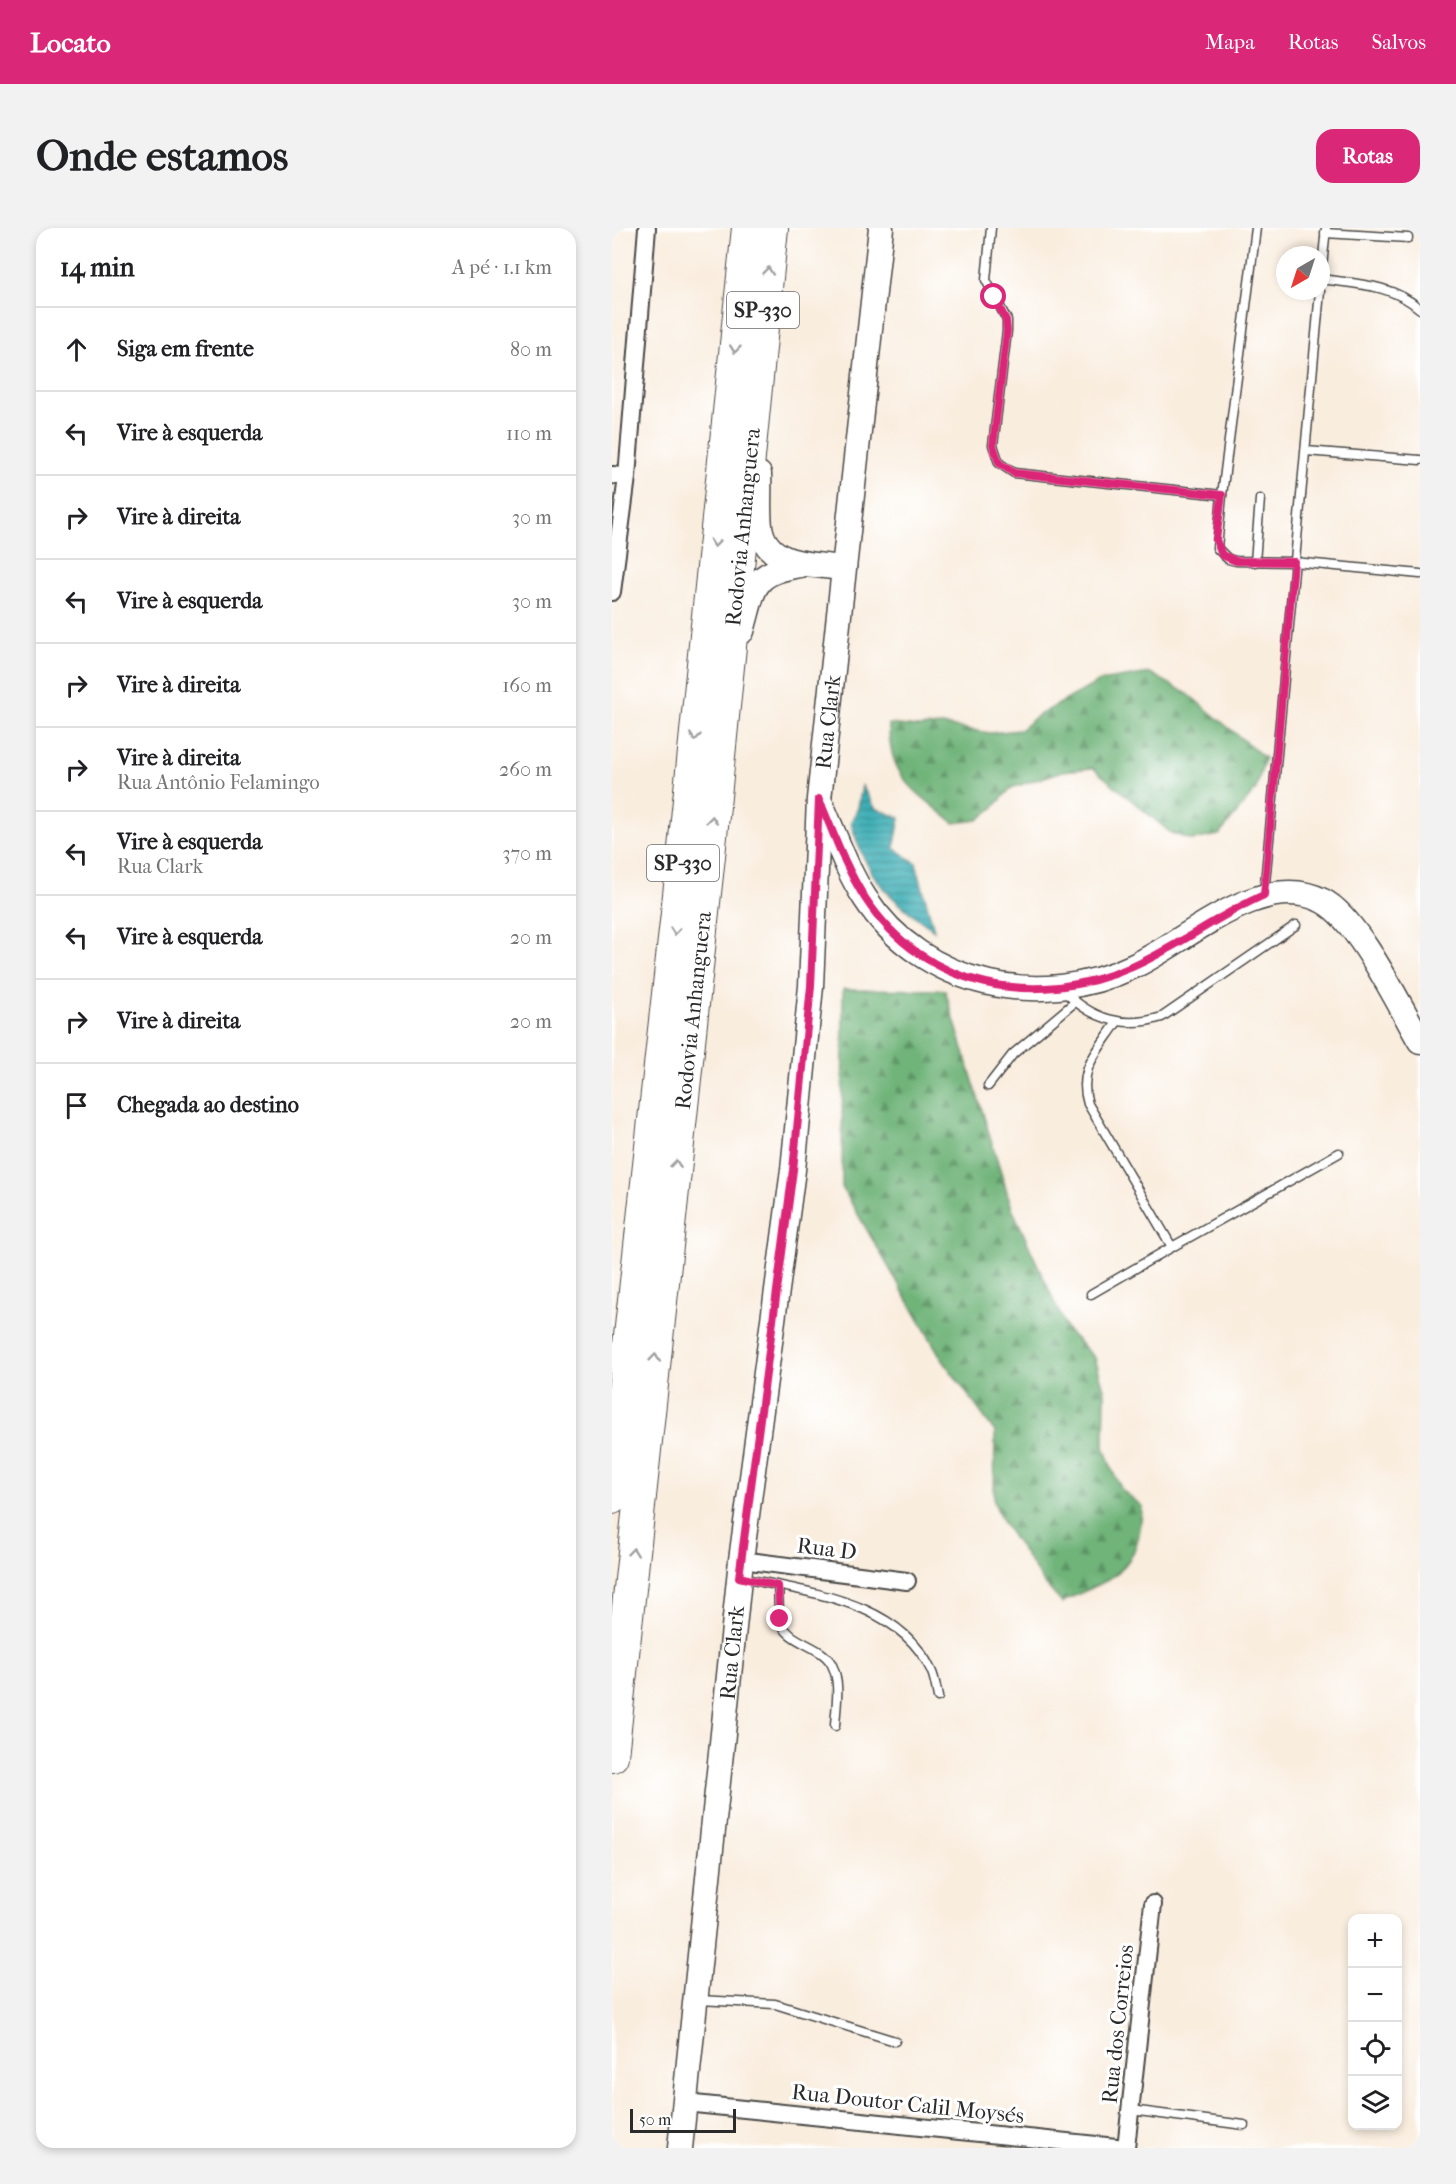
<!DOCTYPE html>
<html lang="pt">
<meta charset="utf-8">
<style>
body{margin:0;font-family:"IM FELL French Canon",serif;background:#f2f2f2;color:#202124}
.controls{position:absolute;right:18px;bottom:18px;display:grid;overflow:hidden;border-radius:12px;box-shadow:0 3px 9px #0003}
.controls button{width:54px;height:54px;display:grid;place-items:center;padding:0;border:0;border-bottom:2px solid #e0e0e0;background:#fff;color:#202124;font:30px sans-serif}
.compass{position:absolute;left:664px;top:18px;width:54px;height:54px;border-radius:50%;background:#fff;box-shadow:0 3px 9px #0003;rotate:219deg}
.scale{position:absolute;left:18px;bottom:15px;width:106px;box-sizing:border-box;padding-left:6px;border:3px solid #2b2b2b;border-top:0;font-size:16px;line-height:21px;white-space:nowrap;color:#2b2b2b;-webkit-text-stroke:4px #fff;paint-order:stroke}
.stop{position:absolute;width:18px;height:18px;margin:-14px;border:4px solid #db2777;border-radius:50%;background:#fff}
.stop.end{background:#db2777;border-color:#fff;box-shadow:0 2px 6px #0008}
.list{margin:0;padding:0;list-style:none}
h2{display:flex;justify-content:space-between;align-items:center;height:78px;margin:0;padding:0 24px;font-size:26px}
h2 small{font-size:20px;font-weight:400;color:#757577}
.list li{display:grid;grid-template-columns:39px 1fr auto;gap:18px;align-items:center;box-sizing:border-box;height:84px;padding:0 24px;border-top:2px solid #e0e0e0}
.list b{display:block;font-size:22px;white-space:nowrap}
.list p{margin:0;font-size:20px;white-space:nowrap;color:#757577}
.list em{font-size:20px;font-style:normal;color:#757577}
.icon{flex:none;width:33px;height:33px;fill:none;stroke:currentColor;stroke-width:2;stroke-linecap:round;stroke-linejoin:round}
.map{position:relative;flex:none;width:808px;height:1920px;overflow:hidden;border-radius:18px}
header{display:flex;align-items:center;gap:36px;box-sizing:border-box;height:84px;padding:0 30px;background:#db2777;color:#fff}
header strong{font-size:28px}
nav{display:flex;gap:33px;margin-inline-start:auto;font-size:21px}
.intro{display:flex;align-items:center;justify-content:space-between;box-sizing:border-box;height:144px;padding:0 36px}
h1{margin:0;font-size:42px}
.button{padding:15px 27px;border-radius:18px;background:#db2777;color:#fff;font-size:21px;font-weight:700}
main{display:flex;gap:36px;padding:0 36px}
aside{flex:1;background:#fff;border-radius:18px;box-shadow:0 3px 9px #0003}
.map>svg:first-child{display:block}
.forest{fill:url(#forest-firs);stroke:#4d7052;stroke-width:1.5}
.water{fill:url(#water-rules);stroke:#346d70;stroke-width:1.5}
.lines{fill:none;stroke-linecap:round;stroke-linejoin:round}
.lane-casing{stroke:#4a4846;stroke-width:11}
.street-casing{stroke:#4a4846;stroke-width:20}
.secondary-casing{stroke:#4a4846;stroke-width:27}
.highway-casing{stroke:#4a4846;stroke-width:34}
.lane{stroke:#fff;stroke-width:8}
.street{stroke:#fff;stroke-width:16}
.secondary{stroke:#fff;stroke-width:24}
.highway{stroke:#fff;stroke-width:32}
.oneway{stroke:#a0a0a0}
.route{stroke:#db2777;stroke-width:8}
.labels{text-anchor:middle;stroke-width:6;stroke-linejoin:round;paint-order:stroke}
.shield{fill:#fff;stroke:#6b6b6b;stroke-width:1.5}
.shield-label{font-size:21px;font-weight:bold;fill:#2b2b2b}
.street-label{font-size:22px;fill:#2b2b2b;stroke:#fff}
</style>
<header>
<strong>Locato</strong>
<nav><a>Mapa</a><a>Rotas</a><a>Salvos</a></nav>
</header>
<div class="intro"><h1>Onde estamos</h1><a class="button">Rotas</a></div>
<main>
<aside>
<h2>14 min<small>A pé · 1.1 km</small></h2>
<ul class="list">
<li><svg class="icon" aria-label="ahead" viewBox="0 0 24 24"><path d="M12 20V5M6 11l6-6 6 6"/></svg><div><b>Siga em frente</b></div><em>80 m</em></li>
<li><svg class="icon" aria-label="left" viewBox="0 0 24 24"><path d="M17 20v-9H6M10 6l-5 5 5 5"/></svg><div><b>Vire à esquerda</b></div><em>110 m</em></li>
<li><svg class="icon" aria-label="right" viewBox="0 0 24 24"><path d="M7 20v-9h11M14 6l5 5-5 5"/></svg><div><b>Vire à direita</b></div><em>30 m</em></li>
<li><svg class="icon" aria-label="left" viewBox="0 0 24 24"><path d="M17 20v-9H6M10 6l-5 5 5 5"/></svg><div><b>Vire à esquerda</b></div><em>30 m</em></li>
<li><svg class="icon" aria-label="right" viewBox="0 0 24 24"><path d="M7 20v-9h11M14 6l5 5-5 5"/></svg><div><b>Vire à direita</b></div><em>160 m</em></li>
<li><svg class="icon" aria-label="right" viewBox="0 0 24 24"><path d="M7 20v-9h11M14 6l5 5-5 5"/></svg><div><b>Vire à direita</b><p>Rua Antônio Felamingo</p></div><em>260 m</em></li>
<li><svg class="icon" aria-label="left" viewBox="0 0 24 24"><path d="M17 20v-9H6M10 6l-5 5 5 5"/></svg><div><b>Vire à esquerda</b><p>Rua Clark</p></div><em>370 m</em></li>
<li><svg class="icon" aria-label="left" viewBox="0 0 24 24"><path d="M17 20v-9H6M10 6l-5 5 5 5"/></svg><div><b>Vire à esquerda</b></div><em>20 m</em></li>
<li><svg class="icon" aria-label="right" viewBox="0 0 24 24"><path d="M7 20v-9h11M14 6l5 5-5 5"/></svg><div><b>Vire à direita</b></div><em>20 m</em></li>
<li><svg class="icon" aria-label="arrive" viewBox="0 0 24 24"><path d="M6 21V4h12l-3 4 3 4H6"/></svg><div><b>Chegada ao destino</b></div></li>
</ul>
</aside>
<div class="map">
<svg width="808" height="1920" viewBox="0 0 808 1920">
<defs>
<pattern id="forest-firs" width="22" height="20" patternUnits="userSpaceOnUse" patternTransform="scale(1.5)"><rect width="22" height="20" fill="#6fb479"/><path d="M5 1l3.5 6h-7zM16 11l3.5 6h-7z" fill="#5b9363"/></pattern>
<pattern id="water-rules" width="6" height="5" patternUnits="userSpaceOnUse" patternTransform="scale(1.5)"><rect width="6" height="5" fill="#3eafb6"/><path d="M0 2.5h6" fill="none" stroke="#348f94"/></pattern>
</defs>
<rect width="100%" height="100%" fill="#fff"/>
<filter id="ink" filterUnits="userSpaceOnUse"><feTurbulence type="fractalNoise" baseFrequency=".0167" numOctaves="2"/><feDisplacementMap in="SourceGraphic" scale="12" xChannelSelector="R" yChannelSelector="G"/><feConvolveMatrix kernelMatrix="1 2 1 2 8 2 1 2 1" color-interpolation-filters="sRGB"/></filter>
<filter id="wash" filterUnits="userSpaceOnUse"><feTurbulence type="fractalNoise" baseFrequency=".008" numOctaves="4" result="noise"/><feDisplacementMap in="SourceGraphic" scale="24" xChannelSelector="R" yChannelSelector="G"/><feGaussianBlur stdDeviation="1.35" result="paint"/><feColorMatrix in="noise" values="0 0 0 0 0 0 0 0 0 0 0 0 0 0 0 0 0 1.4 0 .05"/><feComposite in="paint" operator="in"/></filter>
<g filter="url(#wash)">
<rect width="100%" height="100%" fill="#f9edde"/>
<!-- forest -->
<g class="forest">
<path d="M538,445L576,466L653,530L644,561L607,607L580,612L559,605L481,540L451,543L399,560L382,579L366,592L342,595C304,563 276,551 277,496L306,499L330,497L378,505L408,502L425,488L488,453Z"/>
<path d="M231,761L333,762L400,980L455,1102L483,1130L493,1165L492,1219L500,1242L510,1262L530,1278C529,1314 522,1339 488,1356C475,1363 463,1366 450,1375L433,1356L391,1295L382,1274L383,1204L330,1131L230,959Z"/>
</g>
<!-- water -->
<path class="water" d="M250,558L263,580L288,590L282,620L304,635L322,702C276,670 254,650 239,594L246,580Z"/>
</g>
<g filter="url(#ink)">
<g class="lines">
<!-- lane casing -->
<g class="lane-casing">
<g id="lane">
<polyline points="379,0 374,52 395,92 395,103 381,217 387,235 402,245 610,267"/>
<polyline points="644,0 610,267 605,320 616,331 624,333 682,334 808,346"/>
<polyline points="713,5 796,10"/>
<polyline points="709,48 714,0"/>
<path d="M709,51C744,56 780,56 808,81"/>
<polyline points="694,223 808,232"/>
<polyline points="643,334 648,271"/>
<polyline points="652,666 708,63"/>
<path d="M451,762C480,792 512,801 550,789L684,697"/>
<path d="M505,794C486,823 465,841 476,876L560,1019L727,925"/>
<polyline points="376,858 401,826 463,774"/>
<polyline points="479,1066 560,1019"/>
<path d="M131,1350C196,1365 286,1372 319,1442C323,1450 324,1460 326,1469"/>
<path d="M166,1358C167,1369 166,1381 168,1391C174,1416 210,1416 220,1437C229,1455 224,1478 223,1498"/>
<polyline points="87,1772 163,1776 283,1813"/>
<polyline points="519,1882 632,1897"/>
</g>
</g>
<!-- street casing -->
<g class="street-casing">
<g id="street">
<polyline points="0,247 15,249"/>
<polyline points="0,364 15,249 35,0"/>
<polyline points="129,1332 295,1353"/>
<polyline points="73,1875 514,1920"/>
<polyline points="514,1920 541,1676"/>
</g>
</g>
<!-- secondary casing -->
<g class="secondary-casing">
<g id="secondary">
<path d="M147,246C148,263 146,281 148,298C153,339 201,336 232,340"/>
<path d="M130,403C143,359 138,345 189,337"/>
<path d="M209,576C223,607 234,641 253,670C311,759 428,783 522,738C575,713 650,641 711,673C746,691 787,777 808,813"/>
<path id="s1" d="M68,1920L129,1332L181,942L199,758L207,571L269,0"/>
</g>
</g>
<!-- highway casing -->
<g class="highway-casing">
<g id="highway">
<polyline points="0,1270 70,640 136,0"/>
<path id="s2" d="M0,1528L97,628L160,0"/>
</g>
</g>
<!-- lane -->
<use href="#lane" class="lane"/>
<!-- street -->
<use href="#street" class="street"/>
<!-- secondary -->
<use href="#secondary" class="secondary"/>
<!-- highway -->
<use href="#highway" class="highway"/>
</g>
<!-- one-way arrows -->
<defs><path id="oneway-chevron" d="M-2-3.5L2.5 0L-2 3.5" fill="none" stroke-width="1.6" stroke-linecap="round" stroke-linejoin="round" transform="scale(1.5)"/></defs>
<g class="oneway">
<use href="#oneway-chevron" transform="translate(156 43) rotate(-84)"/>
<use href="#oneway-chevron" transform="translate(123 121) rotate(96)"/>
<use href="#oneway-chevron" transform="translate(103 315) rotate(96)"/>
<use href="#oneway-chevron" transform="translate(83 509) rotate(96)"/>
<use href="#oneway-chevron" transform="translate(100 592) rotate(-84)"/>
<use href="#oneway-chevron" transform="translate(63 703) rotate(96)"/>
<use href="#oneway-chevron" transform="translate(64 936) rotate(-84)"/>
<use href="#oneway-chevron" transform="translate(43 1130) rotate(-84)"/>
<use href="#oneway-chevron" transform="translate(21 1324) rotate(-84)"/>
</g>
</g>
<g class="lines" filter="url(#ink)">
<!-- route -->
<path class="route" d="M168,1391L166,1358L127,1349L181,942L199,758L207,571C221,604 233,639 253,670C313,762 424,781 520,739C566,719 606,687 652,667L682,334L624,333L610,327L604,312L610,267L402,245L387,235L381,217L395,103L394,92L382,69"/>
</g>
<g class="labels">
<!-- shield labels -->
<g class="shield">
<rect x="115" y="64" width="72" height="36" rx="4.5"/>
<rect x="35" y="617" width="72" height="36" rx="4.5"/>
</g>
<g class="shield-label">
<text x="151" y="89">SP-330</text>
<text x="71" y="642">SP-330</text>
</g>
<!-- street labels -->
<g class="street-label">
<text dy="8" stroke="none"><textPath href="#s2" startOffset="1236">Rodovia Anhanguera</textPath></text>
<text dy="8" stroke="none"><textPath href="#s1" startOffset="1434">Rua Clark</textPath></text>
<text dy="8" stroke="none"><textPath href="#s2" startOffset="750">Rodovia Anhanguera</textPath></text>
<text transform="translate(215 1320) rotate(7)" y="8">Rua D</text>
<text dy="8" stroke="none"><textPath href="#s1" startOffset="498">Rua Clark</textPath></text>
<text transform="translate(505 1796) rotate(-84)" y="8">Rua dos Correios</text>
<text transform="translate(296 1875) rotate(6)" y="8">Rua Doutor Calil Moysés</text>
</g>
</g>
</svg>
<div class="controls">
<button>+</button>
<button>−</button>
<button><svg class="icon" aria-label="locate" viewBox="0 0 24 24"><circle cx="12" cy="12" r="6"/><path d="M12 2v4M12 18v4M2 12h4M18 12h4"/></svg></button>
<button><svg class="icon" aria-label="layers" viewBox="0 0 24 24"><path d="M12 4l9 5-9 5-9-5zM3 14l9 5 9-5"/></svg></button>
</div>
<svg class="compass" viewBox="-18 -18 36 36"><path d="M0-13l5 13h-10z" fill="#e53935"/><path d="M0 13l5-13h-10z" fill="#757577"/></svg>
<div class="scale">50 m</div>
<div class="stop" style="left:382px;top:69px"></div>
<div class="stop end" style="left:168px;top:1391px"></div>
</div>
</main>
